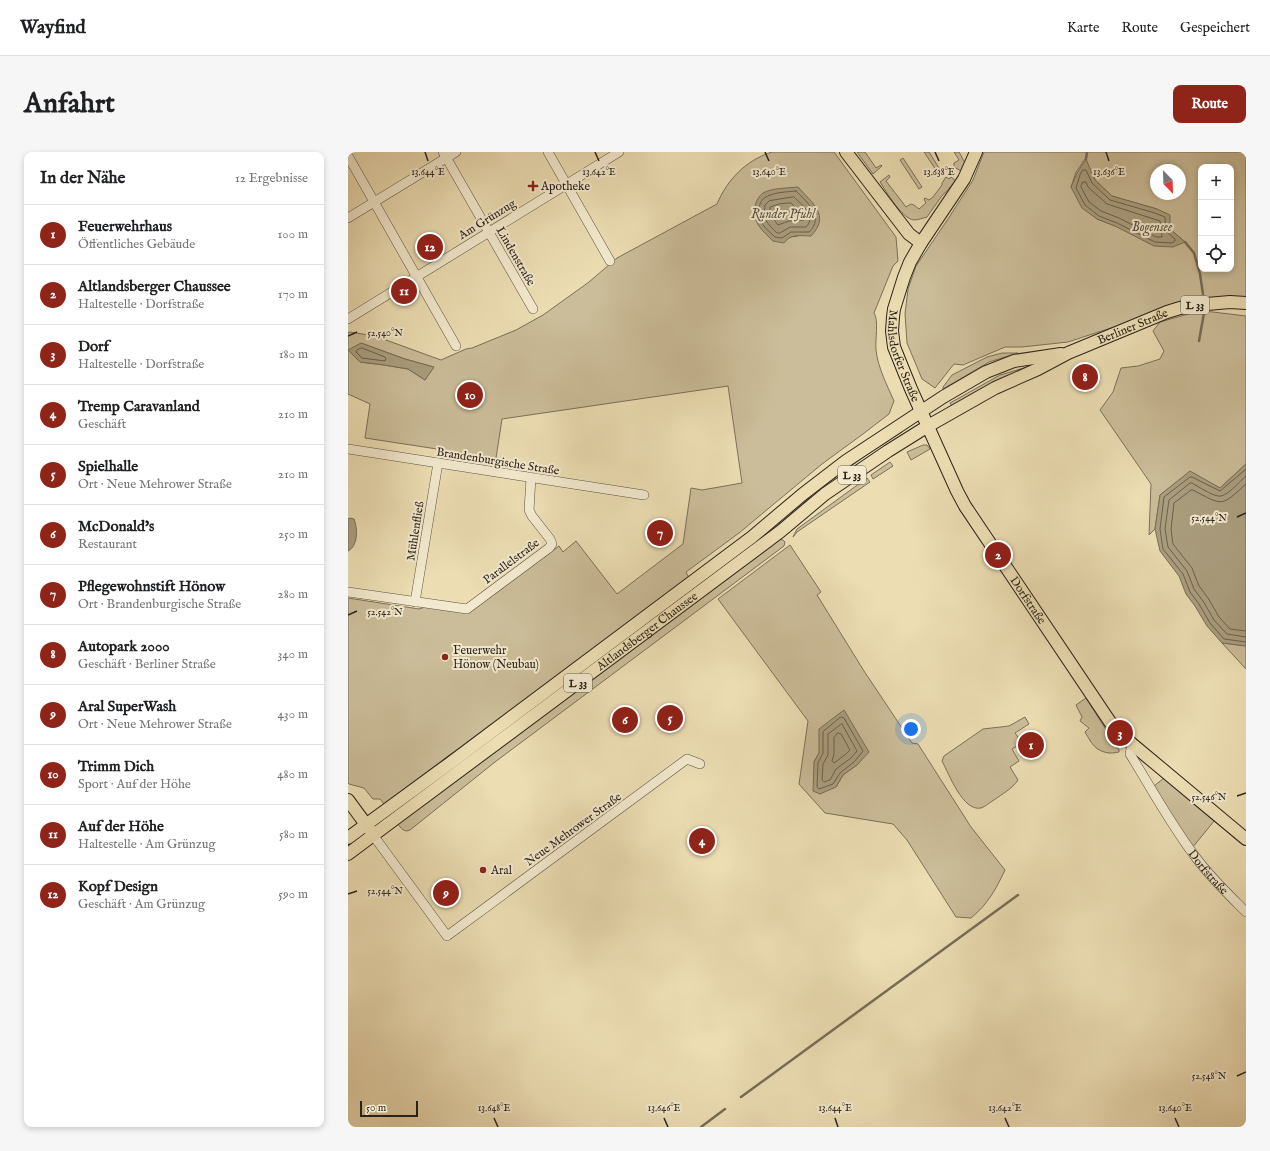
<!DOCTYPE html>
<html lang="de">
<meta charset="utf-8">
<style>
body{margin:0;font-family:"IM FELL English",serif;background:#f6f6f6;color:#202124}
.controls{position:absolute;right:12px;top:12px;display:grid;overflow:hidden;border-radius:8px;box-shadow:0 2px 6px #0003}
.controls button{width:36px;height:36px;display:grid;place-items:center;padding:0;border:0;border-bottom:1px solid #e0e0e0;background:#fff;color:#202124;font:20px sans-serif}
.compass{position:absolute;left:802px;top:12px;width:36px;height:36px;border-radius:50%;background:#fff;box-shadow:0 2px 6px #0003;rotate:157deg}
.scale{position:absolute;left:12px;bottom:10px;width:58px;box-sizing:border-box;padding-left:4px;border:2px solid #2b231a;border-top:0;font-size:11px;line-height:14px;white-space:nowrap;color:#2b231a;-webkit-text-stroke:3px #f3e9ce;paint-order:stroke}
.you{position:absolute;left:563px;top:577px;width:14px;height:14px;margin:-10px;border:3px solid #fff;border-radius:50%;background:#1a73e8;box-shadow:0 0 0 6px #1a73e833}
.badge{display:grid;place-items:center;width:26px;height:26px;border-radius:50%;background:#8f2418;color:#fff;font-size:13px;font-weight:700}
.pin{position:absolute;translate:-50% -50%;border:2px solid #fff;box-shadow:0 1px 4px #0006}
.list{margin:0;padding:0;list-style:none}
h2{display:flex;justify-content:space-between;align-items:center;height:52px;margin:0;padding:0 16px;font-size:17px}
h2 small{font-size:13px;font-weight:400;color:#757577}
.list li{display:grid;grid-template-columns:26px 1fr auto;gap:12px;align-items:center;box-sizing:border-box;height:60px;padding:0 16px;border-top:1px solid #e0e0e0}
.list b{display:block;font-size:15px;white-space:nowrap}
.list p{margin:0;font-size:13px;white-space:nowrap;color:#757577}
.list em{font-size:13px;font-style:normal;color:#757577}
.icon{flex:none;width:22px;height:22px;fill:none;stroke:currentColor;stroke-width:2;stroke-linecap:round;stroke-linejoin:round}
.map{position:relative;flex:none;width:898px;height:975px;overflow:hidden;border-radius:8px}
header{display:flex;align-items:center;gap:24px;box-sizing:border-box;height:56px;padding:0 20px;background:#fff;border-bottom:1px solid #e0e0e0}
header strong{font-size:19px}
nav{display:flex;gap:22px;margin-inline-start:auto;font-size:14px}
.intro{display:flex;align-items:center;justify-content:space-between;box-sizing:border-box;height:96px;padding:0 24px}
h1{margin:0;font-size:28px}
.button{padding:10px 18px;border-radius:8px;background:#8f2418;color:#fff;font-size:14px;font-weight:700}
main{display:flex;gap:24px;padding:0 24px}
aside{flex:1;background:#fff;border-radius:8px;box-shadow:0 2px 6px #0003}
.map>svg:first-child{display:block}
.green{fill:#cbbd99;stroke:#7b705a;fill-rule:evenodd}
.water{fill:#aa9e7f;stroke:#776d57}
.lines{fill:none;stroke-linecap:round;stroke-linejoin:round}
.shore{stroke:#6a604c;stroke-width:1}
.stream{stroke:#776d57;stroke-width:2.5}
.minor-casing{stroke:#5b5240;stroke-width:10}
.major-casing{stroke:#2b231a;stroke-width:14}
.minor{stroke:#f3e9ce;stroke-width:9}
.major{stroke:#ecddb3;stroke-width:12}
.ticks{fill:none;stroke:#2b231a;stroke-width:1.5}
.poi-dot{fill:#8f2418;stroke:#f3e9ce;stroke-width:1.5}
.labels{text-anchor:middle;stroke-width:4;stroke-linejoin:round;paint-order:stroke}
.shield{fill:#f3e9ce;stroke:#675e50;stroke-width:1}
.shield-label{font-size:11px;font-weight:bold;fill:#2b231a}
.poi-label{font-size:12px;fill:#2b231a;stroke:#f3e9ce;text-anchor:start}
.street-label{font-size:12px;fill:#2b231a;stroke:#f3e9ce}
.water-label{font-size:13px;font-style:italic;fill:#574e3d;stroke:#f3e9ce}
.ticks-label{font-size:10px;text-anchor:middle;fill:#2b231a;stroke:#f3e9ce;stroke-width:4;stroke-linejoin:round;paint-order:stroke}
</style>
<header>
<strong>Wayfind</strong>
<nav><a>Karte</a><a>Route</a><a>Gespeichert</a></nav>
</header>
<div class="intro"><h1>Anfahrt</h1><a class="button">Route</a></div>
<main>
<aside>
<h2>In der Nähe<small>12 Ergebnisse</small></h2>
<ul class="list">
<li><span class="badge">1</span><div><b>Feuerwehrhaus</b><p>Öffentliches Gebäude</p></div><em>100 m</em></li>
<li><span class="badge">2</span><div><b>Altlandsberger Chaussee</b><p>Haltestelle · Dorfstraße</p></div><em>170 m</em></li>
<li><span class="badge">3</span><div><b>Dorf</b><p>Haltestelle · Dorfstraße</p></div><em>180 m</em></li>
<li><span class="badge">4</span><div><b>Tremp Caravanland</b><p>Geschäft</p></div><em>210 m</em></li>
<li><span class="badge">5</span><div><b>Spielhalle</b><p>Ort · Neue Mehrower Straße</p></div><em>210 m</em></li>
<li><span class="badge">6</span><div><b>McDonald's</b><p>Restaurant</p></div><em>250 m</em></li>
<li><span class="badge">7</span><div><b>Pflegewohnstift Hönow</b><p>Ort · Brandenburgische Straße</p></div><em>280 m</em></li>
<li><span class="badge">8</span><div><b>Autopark 2000</b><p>Geschäft · Berliner Straße</p></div><em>340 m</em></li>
<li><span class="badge">9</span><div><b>Aral SuperWash</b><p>Ort · Neue Mehrower Straße</p></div><em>430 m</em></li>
<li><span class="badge">10</span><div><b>Trimm Dich</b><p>Sport · Auf der Höhe</p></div><em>480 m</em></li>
<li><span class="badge">11</span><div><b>Auf der Höhe</b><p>Haltestelle · Am Grünzug</p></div><em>580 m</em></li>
<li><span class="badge">12</span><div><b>Kopf Design</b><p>Geschäft · Am Grünzug</p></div><em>590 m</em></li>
</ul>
</aside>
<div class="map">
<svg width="898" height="975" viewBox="0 0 898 975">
<rect width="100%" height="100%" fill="#ecddb3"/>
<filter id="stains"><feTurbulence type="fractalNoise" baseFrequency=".005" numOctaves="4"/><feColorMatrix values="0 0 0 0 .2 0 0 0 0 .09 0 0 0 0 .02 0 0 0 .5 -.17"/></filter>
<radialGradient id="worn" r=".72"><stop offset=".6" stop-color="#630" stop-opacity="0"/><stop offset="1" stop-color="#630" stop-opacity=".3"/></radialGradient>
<!-- green -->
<g class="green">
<path d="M424,0H486L548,85L550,109L545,114L526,161C531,168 527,188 528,198C530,216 539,233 546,249L541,262L515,282L474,312L391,381L338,420L341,426L119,592L100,604L36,652L32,647H25L16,636L1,632L0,631V446L71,457L77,455L125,458L211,394L215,400L228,389L269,442L335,392L343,336L354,338L394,331L380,234L154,267L148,306L17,286L22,252L0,242V181L2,180L27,184L93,208L118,197L124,196L168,178L195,163L241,130L269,106L369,52C379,28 398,8 424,0ZM461,48L469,56L450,84C442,84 434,88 425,89L411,74L406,65ZM13,191L57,207L85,215L77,228L60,217L36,213L12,210Z"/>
<polygon points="509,0 517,0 528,16 533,13 534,14 525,22"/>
<polygon points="576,0 581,0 591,16 588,18"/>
<polygon points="606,0 611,0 617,11 613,19 606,15 606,11 611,8"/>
<path d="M636,0H898V146L882,144L840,149L772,173L720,190L674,195H657L615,213L606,212L587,236L574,227L559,191L557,162L560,137L568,114L600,67L625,28ZM737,7L747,28L764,44L809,57L822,77L837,90L767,74L749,67L723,35L728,20ZM853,15H883V117H853ZM808,18H832V42H808Z"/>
<polygon points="555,6 574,35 571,37 552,8"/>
<path d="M541,23L542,25L538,29L558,55L563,52L566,53L571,57L578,51L576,47L577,46L581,48L585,45L594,33V31L598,25L601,27L603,25L608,29L593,45L579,65C575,66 570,68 566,68C554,67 538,39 532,30Z"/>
<polygon points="851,159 865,160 898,164 898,312 872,336 842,320 812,343 807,377 801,383 803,332 752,258 765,240 773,216 790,214 812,207 816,199 805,179 812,170"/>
<polygon points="654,201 670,201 641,210 595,237 595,235 604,223 639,205"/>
<polygon points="679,215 680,215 604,255 602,251 652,223"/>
<polygon points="552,277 554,280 517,304 466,341 427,379 325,456 322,451 465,339"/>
<polygon points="575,293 579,293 582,297 563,308 559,300"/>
<polygon points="542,310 545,314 525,327 523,323"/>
<polygon points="519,326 522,330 449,380 445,385 449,377"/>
<path d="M431,387L435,388L437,390L436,394L147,610L62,678C56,681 53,676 50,672Z"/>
<path d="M442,393L473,440L469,443L516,519L564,591L570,592L623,675L657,718C648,737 640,752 623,766L608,765L559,688L545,672L477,661L451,632L460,569L370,447ZM471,601L509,613L495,623L488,635L466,610Z"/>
<polygon points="874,491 898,494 898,517"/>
<path d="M738,546L771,598V600C767,601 765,601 761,601C747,599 744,592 737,580L741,576L732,569L734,565L728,553Z"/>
<path d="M677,565L681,572L667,581L674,591L664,597L671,609L662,615L670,628C664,637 654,642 646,648C642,650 637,655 633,656C615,660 601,622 594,609L596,604L635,577L661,574Z"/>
<polygon points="816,626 867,668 844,696 806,634"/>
</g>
<!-- water -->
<g class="water">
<polygon points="738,7 747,28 764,44 809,57 822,63 822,77 837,90 825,95 806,94 767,74 749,67 734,56 723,35 729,21"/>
<path d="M450,35C464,51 483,63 463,84C453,84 443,81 436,91L425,89C413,77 406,73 407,54C408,49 411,44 415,41C423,36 441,36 450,35Z"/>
<polygon points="13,191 57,207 86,215 77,228 60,217 36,213 12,210 0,198"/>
<polygon points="898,312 898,494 874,491 859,474 847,454 838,442 831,424 812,399 807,377 812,343 842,319 872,336"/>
<path d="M2,366L6,367C10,377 10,394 0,399V367Z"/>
<polygon points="496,558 521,600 509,613 495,623 488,635 472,642 465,639 466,610 471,601 471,577"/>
</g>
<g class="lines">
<!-- shore -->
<g class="shore">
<polygon points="735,18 738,18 744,31 762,48 807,61 817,65 818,79 827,87 827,89 824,91 807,90 769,71 751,64 737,53 728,36 732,23"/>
<polygon points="735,30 738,30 740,35 759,52 812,69 814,85 808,85 771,66 753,59 741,50 733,35"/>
<path d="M448,39C459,50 477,65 461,80H443L434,86L427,85C417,76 410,70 411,56C412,51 414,46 420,44C428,40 439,40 448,39Z"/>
<path d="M446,45C454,53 469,64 458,75H442L432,81H429C419,71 415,68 417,53L421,49Z"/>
<polygon points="443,51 455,63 456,68 441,69 430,73 422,62 422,55 431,52"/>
<polygon points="14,196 37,205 38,207 37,209 14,206 8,200 9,198"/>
<polyline points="898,317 872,339 844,325 842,325 816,345 812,377 815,397 835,422 842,440 851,452 862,471 876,487 898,490"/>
<path d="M898,324C892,329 878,346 870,344C863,343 851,335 844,331H842L821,348L817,377L820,395L839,419L846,437L855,449L866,468L879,482L898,485"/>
<path d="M898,332C873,355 875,354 845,338H843L826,351L823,377L825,392L844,416L851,434L860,446L871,465L882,477L898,479"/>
<polygon points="493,565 496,566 515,599 506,610 492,621 485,632 471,637 469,635 470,611 475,601 475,580"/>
<polygon points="494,572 509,599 503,606 488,617 482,628 476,630 474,628 475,612 480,603 480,582 492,573"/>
<polygon points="490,581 493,582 502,598 498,602 486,611 484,609 486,602 486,586"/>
</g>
<!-- stream -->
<g class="stream">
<polyline points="738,7 739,0"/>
<polyline points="837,90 846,101 852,122 855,142"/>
<polyline points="851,189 856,161"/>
<polyline points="393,945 670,743"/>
<polyline points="353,975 377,957"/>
</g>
<!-- minor casing -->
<g class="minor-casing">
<g id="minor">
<polyline points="95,0 185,157"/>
<polyline points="200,0 262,109"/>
<polyline points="0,4 108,194"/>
<polyline points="0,66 108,0"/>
<polyline points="0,167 271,0"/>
<polyline points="0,297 296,343"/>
<polyline points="0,440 119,457 201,396 204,392 202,387 184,364 181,358 183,326"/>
<polyline points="67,450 90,311"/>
<path id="s1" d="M784,592L782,602C803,636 822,671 846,703C861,724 880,742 898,760"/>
<polyline points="25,683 99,784 339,607 352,612"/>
</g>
</g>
<!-- major casing -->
<g class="major-casing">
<g id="major">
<polyline points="498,0 561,82 573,91"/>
<path id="s2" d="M628,0L616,27L573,91L562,110L556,125L546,157L545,165L544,179L546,195L563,237L609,339L617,354L762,570L784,592L898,687"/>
<polyline points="0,648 22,678"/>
<polyline points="0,686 101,612 404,385 455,342 498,309 595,245 638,220 666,209 713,202"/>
<path id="s3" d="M0,702L433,379L477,342L540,299L580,274L647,236L690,217L720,201L819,160L832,156L859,152L882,150L898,151"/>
</g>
</g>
<!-- minor -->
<use href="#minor" class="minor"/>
<!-- major -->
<use href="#major" class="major"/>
</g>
<!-- ticks -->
<path class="ticks" d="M77,0L80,9M247,0L251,9M417,0L421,9M587,0L591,9M758,0L761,9M0,184L9,180M889,365L898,361M0,463L9,459M889,644L898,641M0,742L9,739M889,924L898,920M146,966L150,975M316,966L320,975M487,966L490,975M657,966L661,975M827,966L831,975"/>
<!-- markers -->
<g class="poi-dot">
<path d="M183 28h4v4h4v4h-4v4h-4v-4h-4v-4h4z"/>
<circle cx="97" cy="505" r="4"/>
<circle cx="135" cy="718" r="4"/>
</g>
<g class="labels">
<!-- shield labels -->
<g class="shield">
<rect x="833" y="144" width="28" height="18" rx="3"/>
<rect x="490" y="314" width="28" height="18" rx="3"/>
<rect x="216" y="522" width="28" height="18" rx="3"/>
</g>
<g class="shield-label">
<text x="847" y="157">L 33</text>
<text x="504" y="327">L 33</text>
<text x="230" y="535">L 33</text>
</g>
<!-- poi labels -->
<g class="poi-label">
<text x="193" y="38">Apotheke</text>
<text x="105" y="502">Feuerwehr<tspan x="105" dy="14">Hönow (Neubau)</tspan></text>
<text x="143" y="722">Aral</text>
</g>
<!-- street labels -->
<g class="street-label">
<text transform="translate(139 67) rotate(-32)" y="4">Am Grünzug</text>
<text transform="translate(168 104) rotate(60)" y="4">Lindenstraße</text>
<text dy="4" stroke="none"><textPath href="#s3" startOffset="949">Berliner Straße</textPath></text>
<text dy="4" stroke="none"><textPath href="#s2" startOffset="227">Mahlsdorfer Straße</textPath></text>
<text transform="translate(150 309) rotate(9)" y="4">Brandenburgische Straße</text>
<text transform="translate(67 379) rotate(-81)" y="4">Mühlenfließ</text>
<text transform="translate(163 409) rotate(-37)" y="4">Parallelstraße</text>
<text dy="4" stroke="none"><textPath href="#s2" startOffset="504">Dorfstraße</textPath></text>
<text dy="4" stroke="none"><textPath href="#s3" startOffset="373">Altlandsberger Chaussee</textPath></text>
<text transform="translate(225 677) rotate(-36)" y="4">Neue Mehrower Straße</text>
<text dy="4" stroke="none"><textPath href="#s1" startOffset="152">Dorfstraße</textPath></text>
</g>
<!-- water labels -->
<g class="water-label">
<text x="435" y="66">Runder Pfuhl</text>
<text x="804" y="79">Bogensee</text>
</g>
</g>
<g class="ticks-label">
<text x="80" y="23">13.644°E</text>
<text x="251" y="23">13.642°E</text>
<text x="421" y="23">13.640°E</text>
<text x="591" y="23">13.638°E</text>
<text x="761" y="23">13.636°E</text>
<text x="37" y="184">52.540°N</text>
<text x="861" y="369">52.544°N</text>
<text x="37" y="463">52.542°N</text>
<text x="861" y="648">52.546°N</text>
<text x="37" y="742">52.544°N</text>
<text x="861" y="927">52.548°N</text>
<text x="146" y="959">13.648°E</text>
<text x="316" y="959">13.646°E</text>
<text x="487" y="959">13.644°E</text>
<text x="657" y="959">13.642°E</text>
<text x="827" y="959">13.640°E</text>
</g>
<rect width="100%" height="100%" filter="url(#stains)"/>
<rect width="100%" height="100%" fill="url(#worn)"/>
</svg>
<div class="controls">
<button>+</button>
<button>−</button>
<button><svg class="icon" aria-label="locate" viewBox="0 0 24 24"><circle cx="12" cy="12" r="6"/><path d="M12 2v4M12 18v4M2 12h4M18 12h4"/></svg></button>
</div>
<svg class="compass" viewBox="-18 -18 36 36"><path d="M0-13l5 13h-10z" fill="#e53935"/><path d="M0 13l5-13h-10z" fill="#757577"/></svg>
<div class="scale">50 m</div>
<div class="you"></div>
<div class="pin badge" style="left:683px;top:593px">1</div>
<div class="pin badge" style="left:650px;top:403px">2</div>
<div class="pin badge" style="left:772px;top:581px">3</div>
<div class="pin badge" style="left:354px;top:689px">4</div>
<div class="pin badge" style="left:322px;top:566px">5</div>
<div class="pin badge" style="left:277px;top:568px">6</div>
<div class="pin badge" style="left:312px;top:381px">7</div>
<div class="pin badge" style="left:737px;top:225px">8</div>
<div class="pin badge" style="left:98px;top:741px">9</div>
<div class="pin badge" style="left:122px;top:243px">10</div>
<div class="pin badge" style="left:56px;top:139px">11</div>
<div class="pin badge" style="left:82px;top:95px">12</div>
</div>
</main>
